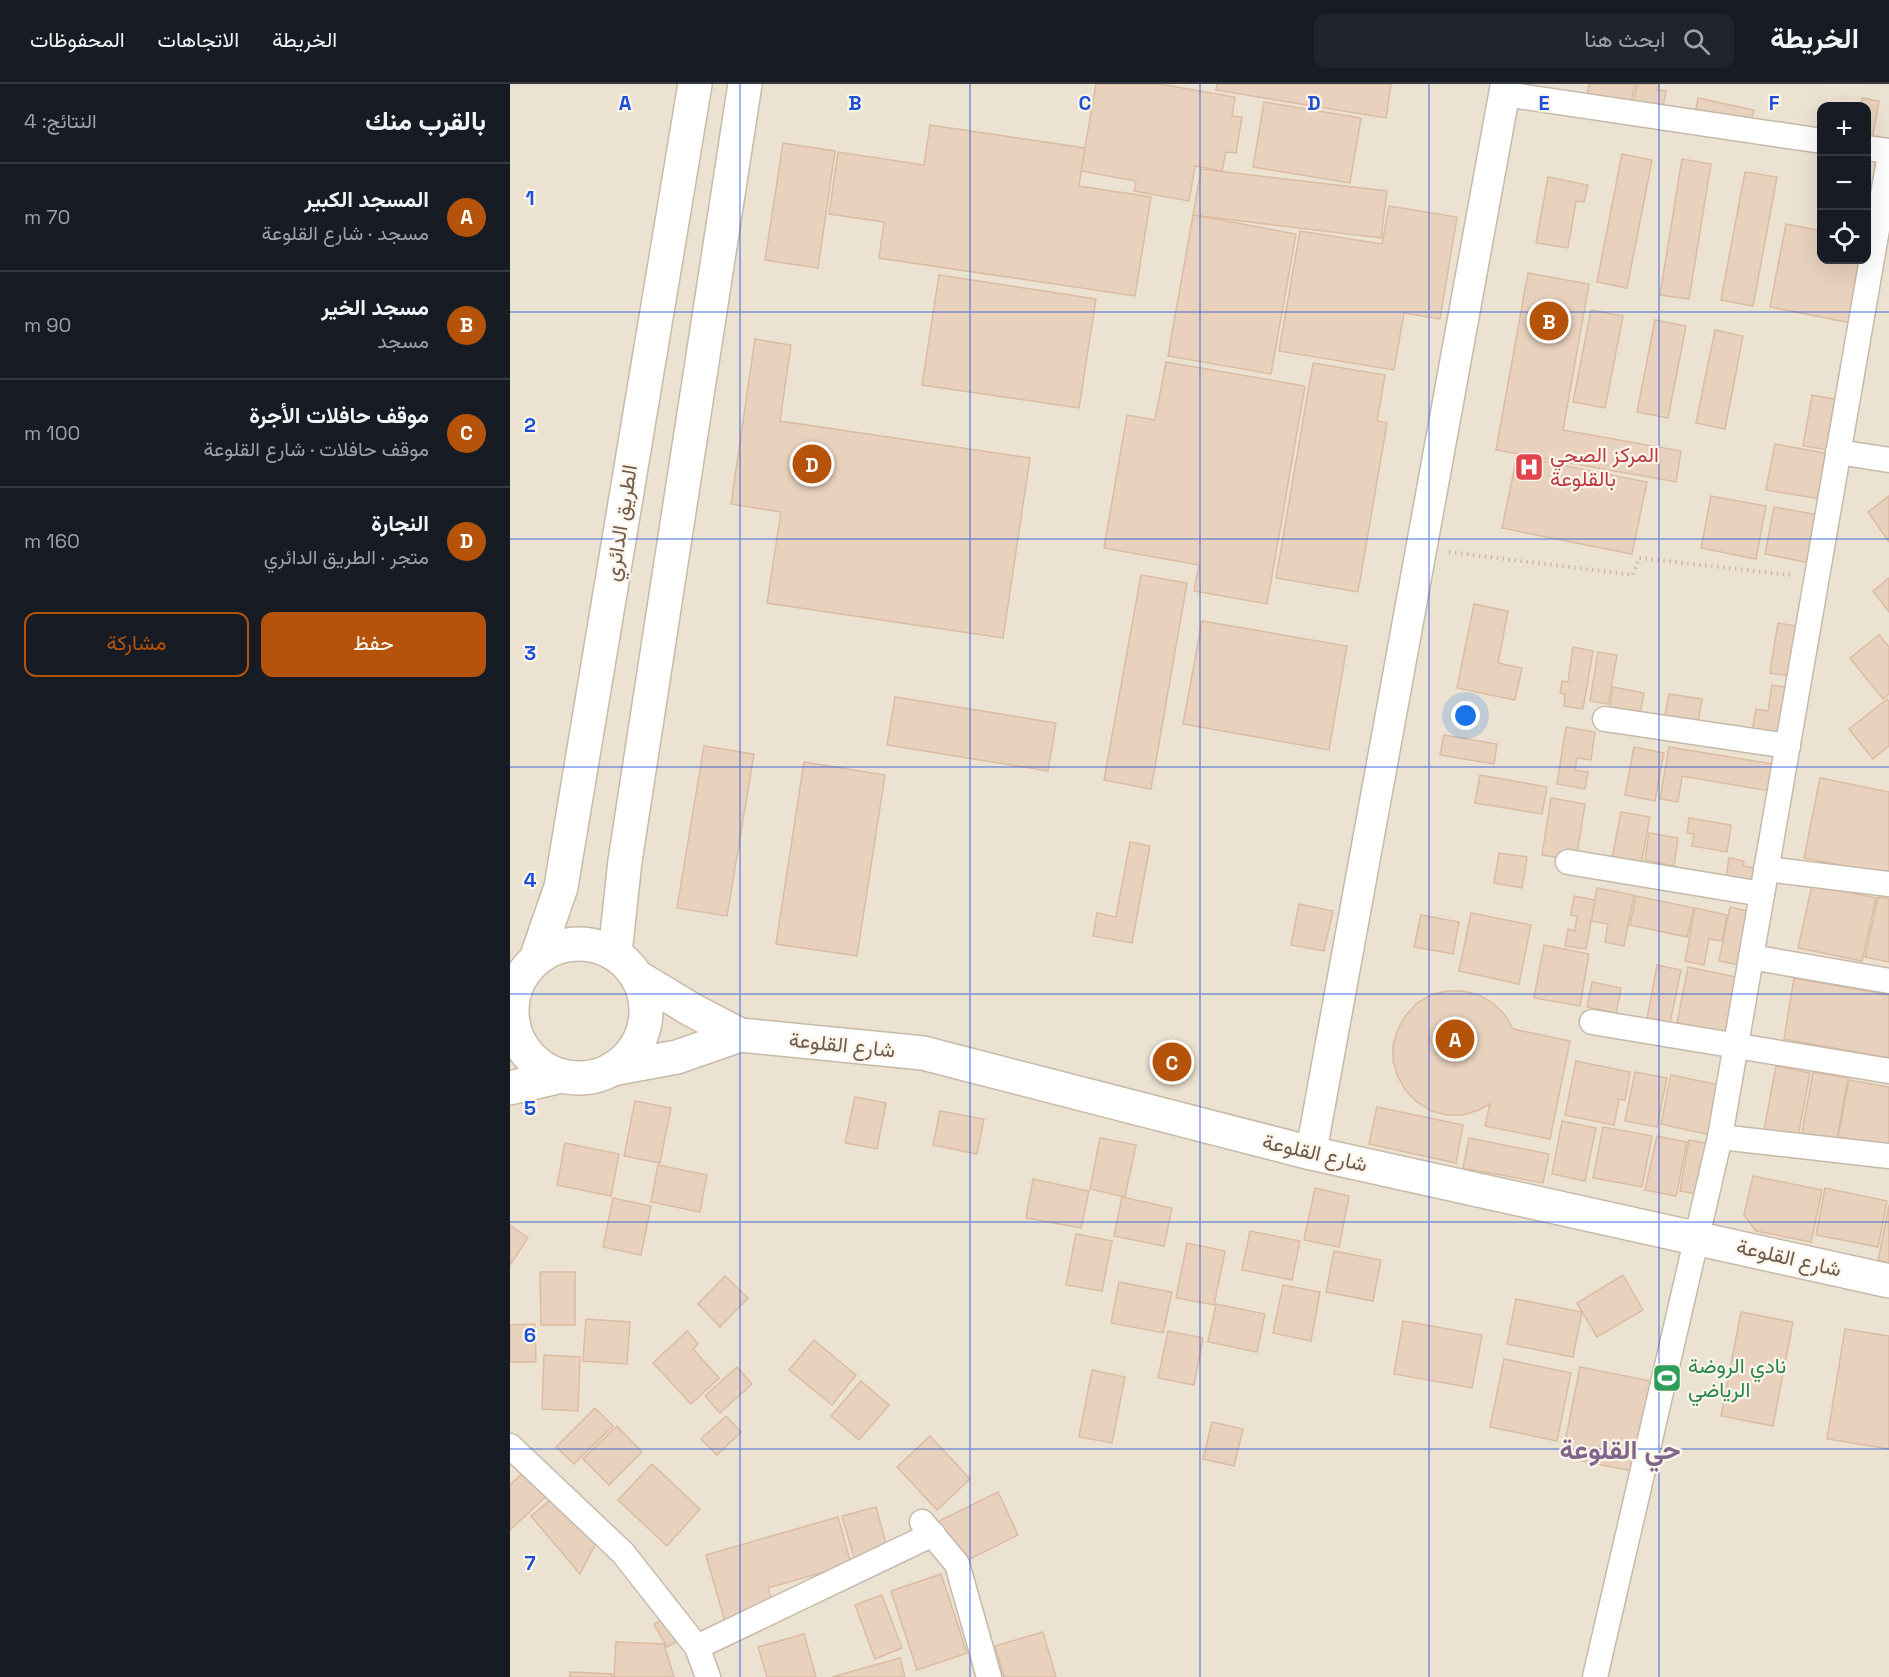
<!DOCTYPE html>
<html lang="ar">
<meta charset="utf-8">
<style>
body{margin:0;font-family:"Space Grotesk",Vazirmatn,sans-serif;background:#20242c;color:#f1f3f6;direction:rtl}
.controls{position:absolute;right:18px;top:18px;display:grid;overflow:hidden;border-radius:12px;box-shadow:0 6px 24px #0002}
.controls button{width:54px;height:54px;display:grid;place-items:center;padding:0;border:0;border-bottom:2px solid #363941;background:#171b24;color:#f1f3f6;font:30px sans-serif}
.you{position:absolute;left:956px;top:632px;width:21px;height:21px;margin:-15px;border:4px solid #fff;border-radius:50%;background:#1a73e8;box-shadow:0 0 0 9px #1a73e833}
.badge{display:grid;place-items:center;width:39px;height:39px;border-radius:50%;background:#b45309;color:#fff;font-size:20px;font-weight:700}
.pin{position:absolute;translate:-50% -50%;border:3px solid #fff;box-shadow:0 2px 6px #0006}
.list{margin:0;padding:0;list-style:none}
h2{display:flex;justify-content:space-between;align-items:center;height:78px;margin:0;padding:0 24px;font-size:26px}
h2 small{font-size:20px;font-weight:400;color:#9ea1a6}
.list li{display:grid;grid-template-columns:39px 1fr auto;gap:18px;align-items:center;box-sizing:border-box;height:108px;padding:0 24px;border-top:2px solid #363941}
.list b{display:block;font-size:22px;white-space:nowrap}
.list p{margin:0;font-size:20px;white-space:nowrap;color:#9ea1a6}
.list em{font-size:20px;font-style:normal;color:#9ea1a6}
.actions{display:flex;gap:12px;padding:18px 24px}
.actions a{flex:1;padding:14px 0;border:2px solid #b45309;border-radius:12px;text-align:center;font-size:21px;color:#b45309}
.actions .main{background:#b45309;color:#fff}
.icon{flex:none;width:33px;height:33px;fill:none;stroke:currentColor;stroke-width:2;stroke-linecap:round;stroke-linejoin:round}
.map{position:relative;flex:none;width:1379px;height:1593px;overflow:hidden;direction:ltr}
header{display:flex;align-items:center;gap:36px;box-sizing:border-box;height:84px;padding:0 30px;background:#171b24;border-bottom:2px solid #363941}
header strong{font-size:28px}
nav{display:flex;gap:33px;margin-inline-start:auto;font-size:21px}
.search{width:420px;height:54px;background:#20242c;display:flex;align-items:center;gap:15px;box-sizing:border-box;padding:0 21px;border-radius:12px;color:#9ea1a6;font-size:22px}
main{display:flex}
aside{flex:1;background:#171b24}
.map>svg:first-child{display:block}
.residential{fill:#ece2d2;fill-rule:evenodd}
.building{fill:#e8d2be;stroke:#dbbca2;stroke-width:1.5}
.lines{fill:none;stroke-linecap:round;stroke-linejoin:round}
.minor-casing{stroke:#c6b9aa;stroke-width:27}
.tertiary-casing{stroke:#c6b9aa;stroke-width:33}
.secondary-casing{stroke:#c8b9a8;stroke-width:36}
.path{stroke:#cfb7a3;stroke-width:4;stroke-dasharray:1.5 4.5;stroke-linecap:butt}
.minor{stroke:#fff;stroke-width:24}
.tertiary{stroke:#fff;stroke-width:30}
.secondary{stroke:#fff;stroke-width:33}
.grid{fill:none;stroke:#1d4ed8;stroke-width:1.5;stroke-opacity:0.55}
.labels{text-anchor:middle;stroke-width:4.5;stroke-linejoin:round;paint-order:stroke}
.health-label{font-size:21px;fill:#be3a42;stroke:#fcf6ea;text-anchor:start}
.street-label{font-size:21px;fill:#6e5b4d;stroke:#fcf6ea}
.leisure-label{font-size:21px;fill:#27864d;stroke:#fcf6ea;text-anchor:start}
.district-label{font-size:27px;font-weight:bold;fill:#80668a;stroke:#fcf6ea}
.grid-label{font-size:20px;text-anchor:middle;font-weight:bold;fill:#1d4ed8;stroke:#fcf6ea;stroke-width:4.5;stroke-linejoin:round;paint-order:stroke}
</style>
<header>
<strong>الخريطة</strong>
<div class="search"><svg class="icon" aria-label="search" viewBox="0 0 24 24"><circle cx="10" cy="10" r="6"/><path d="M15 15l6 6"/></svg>ابحث هنا</div>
<nav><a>الخريطة</a><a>الاتجاهات</a><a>المحفوظات</a></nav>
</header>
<main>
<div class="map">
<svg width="1379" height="1593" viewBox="0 0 1379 1593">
<rect width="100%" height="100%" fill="#f9f2e4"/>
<!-- residential -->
<path class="residential" d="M0,0H1379V1593H0ZM1312,22H1356V176H1312Z"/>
<!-- building -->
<g class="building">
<polygon points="586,0 650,0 725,13 722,32 732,33 726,69 716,68 712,87 685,82 679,117 624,107 626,97 571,87"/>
<polygon points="707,0 881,0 876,34 706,6"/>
<polygon points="1079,0 1125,0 1119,29 1076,21"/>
<polygon points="1127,0 1149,0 1148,6 1156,7 1150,38 1121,33"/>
<polygon points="1188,14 1244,26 1238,52 1183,41"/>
<polygon points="1352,14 1369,17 1360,67 1356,66 1356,22 1351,22"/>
<polygon points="754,18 851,34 840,99 743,83"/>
<polygon points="420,41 575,64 569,102 641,113 625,212 369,174 374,138 319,130 328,68 414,81"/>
<polygon points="273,59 325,67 308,184 255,176"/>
<polygon points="1112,70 1142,76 1117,204 1087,198"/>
<polygon points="1172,75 1201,80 1179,215 1150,211"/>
<polygon points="691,85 877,107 871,154 683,131"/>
<polygon points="1235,88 1267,93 1243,222 1211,216"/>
<polygon points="1038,93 1078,101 1074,118 1066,117 1058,164 1026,159"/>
<polygon points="879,122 947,133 930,235 894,229 884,286 769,267 790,147 872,160"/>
<polygon points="683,131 786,150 761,290 658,272"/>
<polygon points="1276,140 1312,147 1312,176 1353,176 1341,239 1260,223"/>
<polygon points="1018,189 1079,200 1053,346 1171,367 1166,398 986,366"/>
<polygon points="429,191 586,215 569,324 412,301"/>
<polygon points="1081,226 1113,232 1095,324 1063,318"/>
<polygon points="1145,236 1176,242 1158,334 1127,328"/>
<polygon points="1205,246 1233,252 1215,345 1186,339"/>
<polygon points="245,255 281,261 270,337 520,374 493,554 257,519 271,428 221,420"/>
<polygon points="656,278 795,302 757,520 684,507 689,481 594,464 617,331 645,336"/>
<polygon points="803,279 875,291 867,337 877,339 848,508 766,494"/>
<polygon points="1302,311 1341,318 1332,368 1293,362"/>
<polygon points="1265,360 1331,372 1322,417 1256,406"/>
<polygon points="1007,372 1137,398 1122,470 992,444"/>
<polygon points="1201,412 1256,422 1246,475 1191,464"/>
<polygon points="1379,412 1379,458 1358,428"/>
<polygon points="1264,423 1320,433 1310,481 1255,470"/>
<polygon points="631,491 677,499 641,705 594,696"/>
<polygon points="1379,494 1379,528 1363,507"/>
<polygon points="964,520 998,527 988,579 1012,584 1005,616 947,604"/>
<polygon points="692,537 837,562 819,666 673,640"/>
<polygon points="1268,539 1292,543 1284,593 1260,589"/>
<polygon points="1369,551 1379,563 1379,610 1373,615 1340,574"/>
<polygon points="1063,563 1083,567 1073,625 1054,622 1055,610 1050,609 1052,597 1058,598"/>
<polygon points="1088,568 1107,571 1098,620 1080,617"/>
<polygon points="1262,601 1282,604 1274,652 1242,647 1246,625 1258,627"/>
<polygon points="1103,603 1134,609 1130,630 1099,625"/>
<polygon points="1159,610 1192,615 1188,638 1155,632"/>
<polygon points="385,613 546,639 538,687 377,661"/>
<polygon points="1377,615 1379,618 1379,662 1363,675 1339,645"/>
<polygon points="1056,643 1085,648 1081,676 1067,674 1065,686 1078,688 1075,705 1047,700"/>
<polygon points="934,651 987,660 984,680 930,671"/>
<polygon points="194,662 244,670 217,832 167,824"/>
<polygon points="1124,663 1154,669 1145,717 1115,711"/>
<polygon points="1159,663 1275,682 1271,709 1172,692 1168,718 1150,715"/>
<polygon points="294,678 375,691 347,872 266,860"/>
<polygon points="970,691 1037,703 1032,730 965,719"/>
<polygon points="1310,694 1379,708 1379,791 1294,774"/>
<polygon points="1041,714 1075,720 1066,776 1032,771"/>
<polygon points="1111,728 1140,733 1131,780 1102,774"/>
<polygon points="1179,734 1221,741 1217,768 1182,762 1184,750 1177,749"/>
<polygon points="1139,749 1168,754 1164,782 1135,776"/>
<polygon points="620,758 640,762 622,859 583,852 587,829 606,833"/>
<polygon points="989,769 1017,773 1012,804 984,799"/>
<polygon points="1219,774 1234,777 1233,782 1245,784 1249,806 1215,799"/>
<polygon points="1302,801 1366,814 1352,877 1288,864"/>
<polygon points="1087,804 1124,811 1114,862 1095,858 1098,840 1081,837"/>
<polygon points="1064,812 1085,816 1076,865 1055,862 1058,845 1065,847 1067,832 1061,831"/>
<polygon points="1126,812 1184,824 1177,853 1120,841"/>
<polygon points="1368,813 1379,815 1379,878 1355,873"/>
<polygon points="789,820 823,827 814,867 781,861"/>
<polygon points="1220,823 1250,830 1239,883 1209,877"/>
<polygon points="1185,824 1217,831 1212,857 1199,855 1194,881 1175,877"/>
<polygon points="961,829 1021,841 1009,900 949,887"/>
<polygon points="911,831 949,838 943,870 904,863"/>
<polygon points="1034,861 1079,870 1070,922 1024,914"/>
<polygon points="1147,881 1171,886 1160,939 1137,935"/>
<polygon points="1178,883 1231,894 1220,949 1167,939"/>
<polygon points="1284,894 1379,911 1379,974 1274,955"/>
<polygon points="1082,898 1111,904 1106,929 1077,923"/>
<polygon points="937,907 953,907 969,911 983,919 995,931 1003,945 1060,957 1040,1055 975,1042 980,1020 969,1026 953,1031 937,1031 921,1027 907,1018 896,1007 888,993 883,977 883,961 888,945 896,931 907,919 921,911"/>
<polygon points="1066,977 1120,988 1115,1016 1109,1015 1104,1041 1055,1031"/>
<polygon points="1266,982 1300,989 1288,1053 1254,1046"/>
<polygon points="1125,988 1157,994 1147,1043 1115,1037"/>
<polygon points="1303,988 1338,994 1327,1055 1292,1049"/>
<polygon points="1161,991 1215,1002 1205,1052 1151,1040"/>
<polygon points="1339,996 1379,1003 1379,1067 1358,1058 1328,1053"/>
<polygon points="345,1013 376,1019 367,1065 335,1059"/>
<polygon points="125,1017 161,1024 150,1079 114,1072"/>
<polygon points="867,1023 953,1041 946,1079 859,1060"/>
<polygon points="430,1027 474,1035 467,1070 423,1061"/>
<polygon points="1052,1037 1086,1044 1075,1097 1042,1090"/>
<polygon points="1093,1043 1142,1052 1132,1103 1083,1094"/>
<polygon points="1147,1052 1177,1058 1166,1112 1135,1106"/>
<polygon points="590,1054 626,1061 615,1113 580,1105"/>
<polygon points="959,1054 1039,1070 1033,1099 953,1084"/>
<polygon points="1179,1056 1207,1061 1197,1112 1170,1107"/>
<polygon points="55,1059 109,1070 101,1112 47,1101"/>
<polygon points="148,1081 197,1091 190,1128 141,1118"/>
<polygon points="1243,1092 1312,1106 1301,1158 1246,1147 1234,1131"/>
<polygon points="523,1095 579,1107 571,1144 516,1134"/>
<polygon points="805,1104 839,1112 829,1163 794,1156"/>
<polygon points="1315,1104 1377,1117 1368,1163 1306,1151"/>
<polygon points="612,1113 662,1124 654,1162 604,1152"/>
<polygon points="103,1114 141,1122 131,1171 93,1163"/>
<polygon points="1379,1121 1379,1179 1368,1177"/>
<polygon points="0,1141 18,1154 0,1181"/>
<polygon points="740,1147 790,1157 782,1196 732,1186"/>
<polygon points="566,1150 602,1157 592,1207 556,1201"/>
<polygon points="677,1159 715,1167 704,1221 666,1214"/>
<polygon points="824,1167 871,1176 863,1217 816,1208"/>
<polygon points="30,1188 65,1188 65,1241 31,1241"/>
<polygon points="1113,1191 1133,1226 1087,1253 1067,1219"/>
<polygon points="215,1192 238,1214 210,1243 188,1220"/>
<polygon points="609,1198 662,1208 653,1249 601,1239"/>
<polygon points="773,1201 810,1208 801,1257 763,1249"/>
<polygon points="1006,1215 1072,1228 1063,1273 997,1260"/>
<polygon points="706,1220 755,1230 747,1268 698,1258"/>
<polygon points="1231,1228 1283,1238 1263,1342 1211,1332"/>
<polygon points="76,1235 120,1238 117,1280 73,1277"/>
<polygon points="893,1237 972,1251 962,1304 884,1290"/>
<polygon points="25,1240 26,1278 0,1278 0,1241"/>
<polygon points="1335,1245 1379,1252 1379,1365 1317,1355"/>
<polygon points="177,1247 188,1260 183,1265 209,1294 181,1320 143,1279"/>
<polygon points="658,1247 693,1254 684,1301 648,1294"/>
<polygon points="304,1256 346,1291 322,1321 279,1286"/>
<polygon points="34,1271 70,1273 68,1327 32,1325"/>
<polygon points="994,1275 1061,1289 1047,1357 980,1343"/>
<polygon points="227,1283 242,1300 210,1329 195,1312"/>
<polygon points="1070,1283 1146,1298 1128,1388 1052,1373"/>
<polygon points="582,1286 615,1293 602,1359 569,1353"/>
<polygon points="351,1297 379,1321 349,1356 321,1332"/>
<polygon points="85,1324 103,1342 64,1380 46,1363"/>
<polygon points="216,1332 231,1348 207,1371 191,1355"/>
<polygon points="702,1338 733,1345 724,1382 693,1375"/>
<polygon points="107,1342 132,1368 99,1401 73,1375"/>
<polygon points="420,1352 460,1395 427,1426 387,1383"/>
<polygon points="22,1380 44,1405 0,1446 0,1401"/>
<polygon points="142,1380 190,1425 157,1462 108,1416"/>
<polygon points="51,1407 89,1453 70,1490 21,1432"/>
<polygon points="488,1408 508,1451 450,1480 429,1437"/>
<polygon points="366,1423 379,1471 346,1480 332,1432"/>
<polygon points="328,1433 341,1480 258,1504 268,1538 219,1552 196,1471"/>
<polygon points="431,1490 457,1569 407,1586 381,1507"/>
<polygon points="372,1511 392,1564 365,1575 345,1521"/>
<polygon points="165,1529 177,1552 157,1563 144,1540"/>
<polygon points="533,1548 546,1593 494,1593 485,1562"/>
<polygon points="294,1550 306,1593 257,1593 248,1563"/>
<polygon points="106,1558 154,1560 164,1593 104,1593"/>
<polygon points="390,1574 395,1593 322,1593"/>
<polygon points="60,1588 102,1590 102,1593 60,1593"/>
</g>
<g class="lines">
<!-- minor casing -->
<g class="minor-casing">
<g id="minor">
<polyline points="994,10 1312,57"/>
<polyline points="1356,64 1379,67"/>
<polyline points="1328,368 1379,376"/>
<polyline points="1095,635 1278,662"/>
<polyline points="1058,778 1252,810"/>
<polyline points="1256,785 1379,800"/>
<polyline points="1241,873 1379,897"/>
<polyline points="1082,938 1379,987"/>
<polyline points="1210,1053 1379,1072"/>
<polyline points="0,1362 113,1469 187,1563 198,1593"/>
<polyline points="412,1438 447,1480 479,1593"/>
<polyline points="187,1563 423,1450"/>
<polyline points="1085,1593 1210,1053 1379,76"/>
</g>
</g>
<!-- tertiary casing -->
<g class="tertiary-casing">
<polyline id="tertiary" points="801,1069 996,0"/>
</g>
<!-- secondary casing -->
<g class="secondary-casing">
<g id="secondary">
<circle cx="69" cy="927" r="67"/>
<polyline points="105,869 115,777 235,0"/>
<polyline points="26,875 51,803 185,0"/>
<polyline points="129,894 182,926 230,951 413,969 801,1069 1379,1197"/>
<polyline points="102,985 167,973 230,951"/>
<polyline points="0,1004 52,992"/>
</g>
</g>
<!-- path -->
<polyline class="path" points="939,468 1123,491 1129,474 1280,491"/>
<!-- minor -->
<use href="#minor" class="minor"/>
<!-- tertiary -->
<use href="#tertiary" class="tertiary"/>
<!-- secondary -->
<use href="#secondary" class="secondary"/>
</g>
<!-- grid -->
<path class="grid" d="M230,0V1593M460,0V1593M690,0V1593M919,0V1593M1149,0V1593M0,228H1379M0,455H1379M0,683H1379M0,910H1379M0,1138H1379M0,1365H1379"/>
<!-- icons -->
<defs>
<g id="hospital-square" transform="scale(1.5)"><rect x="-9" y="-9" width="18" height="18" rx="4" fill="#e0444e" stroke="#fcf6ea"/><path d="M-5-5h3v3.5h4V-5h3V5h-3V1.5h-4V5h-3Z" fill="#fff"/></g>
<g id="stadium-square" transform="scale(1.5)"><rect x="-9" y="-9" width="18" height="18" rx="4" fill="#2e9e5b" stroke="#fcf6ea"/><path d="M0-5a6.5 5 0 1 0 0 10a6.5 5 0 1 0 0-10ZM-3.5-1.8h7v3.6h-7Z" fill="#fff"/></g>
</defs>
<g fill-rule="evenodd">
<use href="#hospital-square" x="1019" y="383"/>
<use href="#stadium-square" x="1157" y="1294"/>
</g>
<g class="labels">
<!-- health labels -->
<g class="health-label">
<text x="1040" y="378">المركز الصحي<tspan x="1040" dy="24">بالقلوعة</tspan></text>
</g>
<!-- street labels -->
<g class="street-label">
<text transform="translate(111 439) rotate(-81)" y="7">الطريق الدائري</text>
<text transform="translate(332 961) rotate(6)" y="7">شارع القلوعة</text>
<text transform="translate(805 1069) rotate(13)" y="7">شارع القلوعة</text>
<text transform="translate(1279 1174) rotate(13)" y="7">شارع القلوعة</text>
</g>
<!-- leisure labels -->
<g class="leisure-label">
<text x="1178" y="1289">نادي الروضة<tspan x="1178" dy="24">الرياضي</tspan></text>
</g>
<!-- district labels -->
<g class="district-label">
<text x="1110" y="1375">حي القلوعة</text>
</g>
</g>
<g class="grid-label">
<text x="115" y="26">A</text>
<text x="345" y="26">B</text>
<text x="575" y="26">C</text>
<text x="804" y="26">D</text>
<text x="1034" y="26">E</text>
<text x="1264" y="26">F</text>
<text x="20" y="121">1</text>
<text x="20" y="348">2</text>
<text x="20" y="576">3</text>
<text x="20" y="803">4</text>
<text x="20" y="1031">5</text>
<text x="20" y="1258">6</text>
<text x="20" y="1486">7</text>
</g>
</svg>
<div class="controls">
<button>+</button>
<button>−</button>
<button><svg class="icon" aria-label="locate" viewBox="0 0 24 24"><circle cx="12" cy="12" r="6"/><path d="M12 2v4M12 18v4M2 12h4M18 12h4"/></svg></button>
</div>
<div class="you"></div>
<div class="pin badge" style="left:945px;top:955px">A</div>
<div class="pin badge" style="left:1039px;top:237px">B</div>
<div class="pin badge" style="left:662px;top:978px">C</div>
<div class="pin badge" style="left:302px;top:380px">D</div>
</div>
<aside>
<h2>بالقرب منك<small>النتائج: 4</small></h2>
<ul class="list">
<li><span class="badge">A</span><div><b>المسجد الكبير</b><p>مسجد · شارع القلوعة</p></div><em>70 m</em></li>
<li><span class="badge">B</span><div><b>مسجد الخير</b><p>مسجد</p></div><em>90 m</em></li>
<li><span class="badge">C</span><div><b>موقف حافلات الأجرة</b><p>موقف حافلات · شارع القلوعة</p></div><em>100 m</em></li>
<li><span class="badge">D</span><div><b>النجارة</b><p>متجر · الطريق الدائري</p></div><em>160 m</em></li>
</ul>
<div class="actions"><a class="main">حفظ</a><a>مشاركة</a></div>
</aside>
</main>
